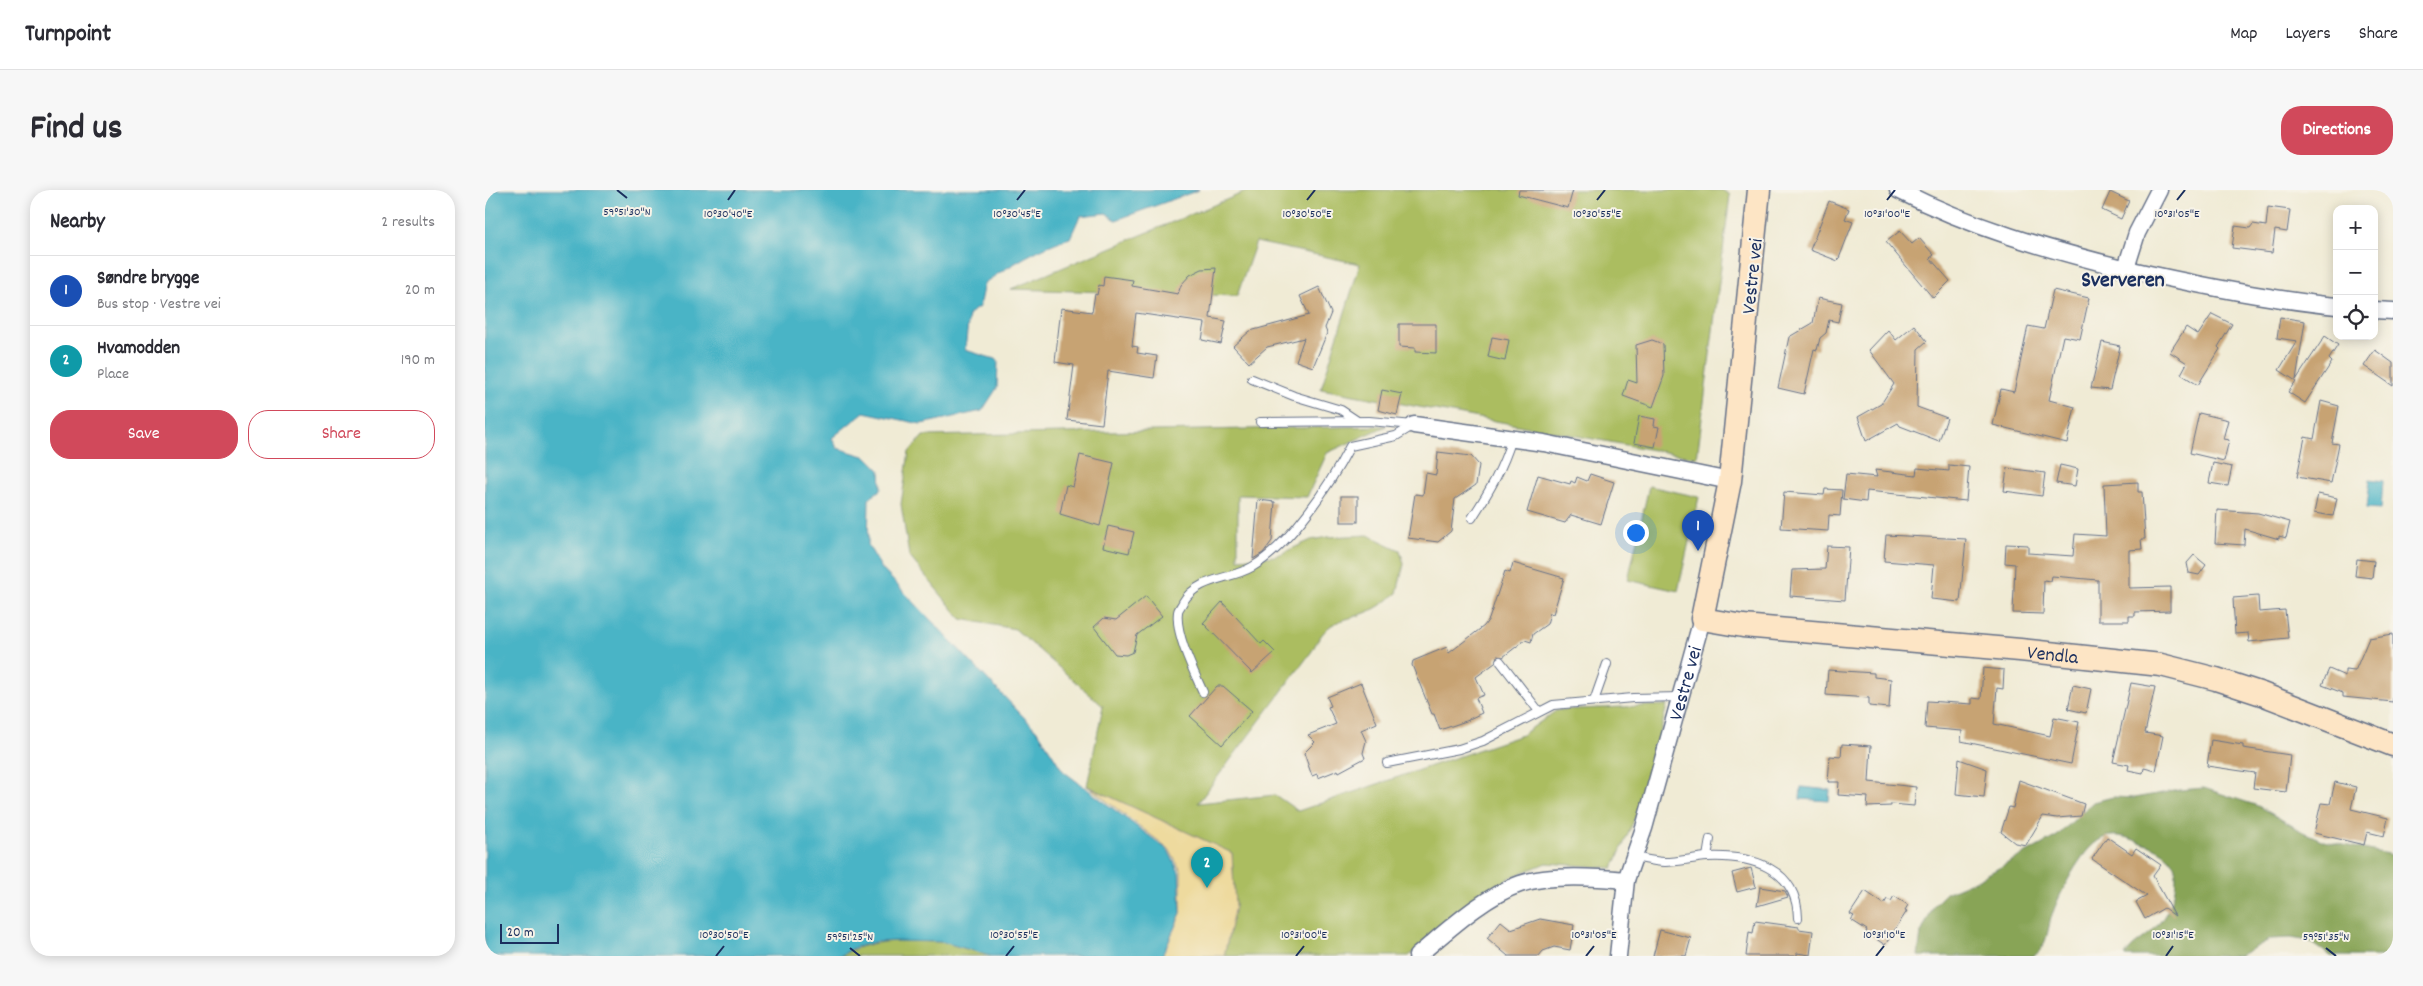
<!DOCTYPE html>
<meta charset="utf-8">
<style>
body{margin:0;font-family:Dekko,sans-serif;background:#f7f7f7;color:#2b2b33}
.controls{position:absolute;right:15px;top:15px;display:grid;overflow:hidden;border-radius:10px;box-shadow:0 2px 12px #0003}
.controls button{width:45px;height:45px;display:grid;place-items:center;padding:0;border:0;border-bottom:1px solid #e1e1e2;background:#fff;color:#2b2b33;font:25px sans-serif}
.scale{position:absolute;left:15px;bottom:12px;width:59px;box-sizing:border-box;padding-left:5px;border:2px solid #1b2f5e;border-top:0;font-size:14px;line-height:18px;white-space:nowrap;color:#1b2f5e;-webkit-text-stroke:4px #f7f3e8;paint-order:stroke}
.you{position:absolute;left:1150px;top:342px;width:18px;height:18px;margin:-12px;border:4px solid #fff;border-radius:50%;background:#1a73e8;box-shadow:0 0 0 8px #1a73e833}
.badge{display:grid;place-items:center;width:32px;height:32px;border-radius:50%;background:#d1495b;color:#fff;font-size:16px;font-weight:700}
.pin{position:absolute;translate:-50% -41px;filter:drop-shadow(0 1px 2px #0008)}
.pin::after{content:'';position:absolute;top:26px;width:18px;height:15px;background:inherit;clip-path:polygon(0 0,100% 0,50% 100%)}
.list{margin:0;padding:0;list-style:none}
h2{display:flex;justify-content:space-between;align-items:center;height:65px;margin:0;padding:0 20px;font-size:21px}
h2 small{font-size:16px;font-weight:400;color:#7c7c81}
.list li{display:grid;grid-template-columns:32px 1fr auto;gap:15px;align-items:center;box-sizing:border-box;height:70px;padding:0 20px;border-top:1px solid #e1e1e2}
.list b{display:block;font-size:19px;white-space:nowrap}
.list p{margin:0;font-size:16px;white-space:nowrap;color:#7c7c81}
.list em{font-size:16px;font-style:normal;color:#7c7c81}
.actions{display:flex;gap:10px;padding:15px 20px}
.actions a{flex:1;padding:11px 0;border:1px solid #d1495b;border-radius:20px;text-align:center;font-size:18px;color:#d1495b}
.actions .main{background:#d1495b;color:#fff}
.icon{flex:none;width:28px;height:28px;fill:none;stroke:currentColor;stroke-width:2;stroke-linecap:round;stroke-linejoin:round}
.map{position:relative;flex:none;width:1908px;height:766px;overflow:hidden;border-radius:20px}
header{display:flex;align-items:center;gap:30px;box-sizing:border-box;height:70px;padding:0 25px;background:#fff;border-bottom:1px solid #e1e1e2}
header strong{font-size:24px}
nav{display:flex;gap:28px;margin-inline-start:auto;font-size:18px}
.intro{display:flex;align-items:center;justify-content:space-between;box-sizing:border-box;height:120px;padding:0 30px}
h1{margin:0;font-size:35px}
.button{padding:12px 22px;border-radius:20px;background:#d1495b;color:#fff;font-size:18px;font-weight:700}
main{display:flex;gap:30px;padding:0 30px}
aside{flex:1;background:#fff;border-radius:20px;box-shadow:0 2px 12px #0003}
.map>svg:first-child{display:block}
.green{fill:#abbd61;stroke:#637660}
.forest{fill:#88a457;stroke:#526a5a}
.sand{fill:#eeda9e;stroke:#84847e}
.water{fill:#49b4c6;stroke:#327292}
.building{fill:#c7a373}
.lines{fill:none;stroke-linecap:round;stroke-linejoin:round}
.lane-casing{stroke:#667188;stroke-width:10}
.street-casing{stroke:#667188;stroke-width:19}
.secondary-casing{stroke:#667188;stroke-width:25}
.lane{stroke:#fff;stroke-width:8}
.street{stroke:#fff;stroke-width:16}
.secondary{stroke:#fde5c5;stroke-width:22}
.ticks{fill:none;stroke:#1b2f5e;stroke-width:2}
.labels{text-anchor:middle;stroke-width:4;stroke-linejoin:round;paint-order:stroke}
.street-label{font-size:20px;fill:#1b2f5e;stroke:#f7f3e8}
.quarter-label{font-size:22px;font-weight:bold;fill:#1b2f5e;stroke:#f7f3e8}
.ticks-label{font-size:12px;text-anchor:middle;fill:#1b2f5e;stroke:#f7f3e8;stroke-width:4;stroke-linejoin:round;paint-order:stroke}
</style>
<header>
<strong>Turnpoint</strong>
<nav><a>Map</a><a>Layers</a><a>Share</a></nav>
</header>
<div class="intro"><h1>Find us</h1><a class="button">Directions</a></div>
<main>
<aside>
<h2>Nearby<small>2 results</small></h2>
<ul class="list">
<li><span class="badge" style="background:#1a4fb4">1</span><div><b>Søndre brygge</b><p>Bus stop · Vestre vei</p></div><em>20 m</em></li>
<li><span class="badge" style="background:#0f9aa8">2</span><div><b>Hvamodden</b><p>Place</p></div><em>190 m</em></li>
</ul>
<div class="actions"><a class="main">Save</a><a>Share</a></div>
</aside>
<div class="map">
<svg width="1908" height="766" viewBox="0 0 1908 766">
<rect width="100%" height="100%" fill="#f7f3e8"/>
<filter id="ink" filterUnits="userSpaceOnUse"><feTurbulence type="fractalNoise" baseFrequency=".02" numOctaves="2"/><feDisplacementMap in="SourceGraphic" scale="10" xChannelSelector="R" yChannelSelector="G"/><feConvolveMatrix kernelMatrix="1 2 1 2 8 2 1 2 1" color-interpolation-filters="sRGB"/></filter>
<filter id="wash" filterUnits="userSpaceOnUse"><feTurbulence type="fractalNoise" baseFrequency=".0096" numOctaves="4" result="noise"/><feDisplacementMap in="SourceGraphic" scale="20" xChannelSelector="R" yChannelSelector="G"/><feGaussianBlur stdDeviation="1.12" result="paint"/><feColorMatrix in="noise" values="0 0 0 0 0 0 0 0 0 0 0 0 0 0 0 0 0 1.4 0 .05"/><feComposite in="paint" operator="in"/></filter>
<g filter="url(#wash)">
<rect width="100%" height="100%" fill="#f0ebd5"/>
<!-- green -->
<g class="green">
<polygon points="765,0 1237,0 1245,5 1212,268 836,199 875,74 771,52 752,106 526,99"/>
<path d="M901,236L842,263L822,307L753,305V369L791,366L826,350L843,347L883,345L915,360L919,374L912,403C905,408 897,415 889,419C857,435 846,423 827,461L713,613L790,605L813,621L1037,545L1072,520L1182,515L1161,603L1128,678L1061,673L1024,688L924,766H739L750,716L747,663L602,596L618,516L530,439L476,429L424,366L416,314L424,262L438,246Z"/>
<polygon points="1164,296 1214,307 1193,401 1143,390"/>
<path d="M413,751L458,752L506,766H355C374,755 392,752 413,751Z"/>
</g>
<!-- forest -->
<path class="forest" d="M1719,598L1773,616L1818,642L1839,651L1908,665V766H1846L1824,751L1806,748L1786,749L1754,766H1640C1646,755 1656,751 1665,743C1681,728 1691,709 1691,686C1691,669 1678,661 1663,655C1647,650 1632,641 1616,649C1596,659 1574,705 1567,725C1562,740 1563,756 1549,766H1433L1436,743L1449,715L1461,703L1492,690L1572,646L1608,612L1628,607L1649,608L1695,600Z"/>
<!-- sand -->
<polygon class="sand" points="602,596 747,663 750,716 739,766 677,766 696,723 696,681 684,659"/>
<!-- water -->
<g class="water">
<path d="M0,0H714L631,30L621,23L595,26L585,48C554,57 526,75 499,93L494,117L484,124L480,160L513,170L512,198L497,221L436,234L379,222L347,248L352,258L382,267L395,280L396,299L384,309L383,355L397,379L554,543L578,581L683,660L694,682L696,723L677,766H506L458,752L413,751L390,752L368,758L355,766H0Z"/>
<polygon points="1885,289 1898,291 1896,319 1882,318"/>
<polygon points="1316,597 1345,600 1344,611 1315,609"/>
</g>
<g id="blocks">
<!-- building -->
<g class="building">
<polygon points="1034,0 1088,0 1083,18 1033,5"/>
<polygon points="1625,2 1644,11 1636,29 1617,20"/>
<polygon points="1344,11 1364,19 1360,29 1368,32 1353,71 1325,60"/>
<polygon points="1783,17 1805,20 1802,42 1790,40 1787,63 1747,58 1750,36 1765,38 1768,34 1781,36"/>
<polygon points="1415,41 1427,54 1434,48 1449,65 1445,68 1465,91 1448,108 1401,52"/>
<polygon points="731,78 725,128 741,131 736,154 717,150 720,133 651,123 647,156 653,157 652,163 672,166 669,188 623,181 617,234 582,230 589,175 570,172 576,118 607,122 610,104 612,105 614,95 618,96 619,86 648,90 647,96 693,104 696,95 705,85 717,79"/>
<polygon points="834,97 846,123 840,138 842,143 828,177 811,171 819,148 782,157 764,173 748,156 765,141 824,125 815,106"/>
<polygon points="1568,100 1604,108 1595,149 1578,146 1564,210 1590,217 1582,253 1508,235 1516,199 1529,202 1543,136 1559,139"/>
<polygon points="1333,108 1357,113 1353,132 1344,130 1341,143 1335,148 1332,160 1329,159 1319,204 1293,198 1304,147 1328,133"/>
<polygon points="1727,124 1747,134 1733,157 1735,159 1713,195 1696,184 1702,173 1685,162 1701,137 1713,145"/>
<polygon points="1795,127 1820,131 1811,190 1840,146 1853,155 1844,169 1847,172 1820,213 1803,202 1811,191 1794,180 1812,151 1792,148"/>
<polygon points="914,134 951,134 951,163 930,162 930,158 914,157"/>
<polygon points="1429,135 1442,151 1433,159 1432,217 1462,228 1454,251 1415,236 1413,233 1381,251 1373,227 1396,214 1409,194 1384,160 1403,140 1411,150"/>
<polygon points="1007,147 1024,150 1020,171 1003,167"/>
<polygon points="1167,150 1178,154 1179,186 1168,217 1138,206 1143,190 1152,193 1151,155"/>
<polygon points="1617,152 1635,156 1625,200 1606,198"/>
<polygon points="1890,160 1908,173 1908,196 1879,176"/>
<polygon points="897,200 917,204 912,225 893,220"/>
<polygon points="1836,211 1854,216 1847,253 1854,254 1846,293 1812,287 1820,247 1829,249"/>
<polygon points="1714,223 1743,230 1738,249 1744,250 1739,271 1705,263"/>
<polygon points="1154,226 1170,229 1169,236 1174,237 1170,257 1149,253"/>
<polygon points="953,262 986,266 994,275 991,295 970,309 966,341 953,352 923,348 930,304 938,305 941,283 951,285"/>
<polygon points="595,265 629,273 615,336 575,324 581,295 588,297"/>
<polygon points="1728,273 1747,277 1743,296 1724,293"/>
<polygon points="1464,275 1484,277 1481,311 1382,301 1381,312 1358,309 1361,284 1392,287 1390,280 1431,285 1432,278 1464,281"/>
<polygon points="1575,275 1593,279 1590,296 1571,293"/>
<polygon points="1522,278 1560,283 1557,306 1519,301"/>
<polygon points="1105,284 1129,292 1116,334 1086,325 1080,333 1042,322 1053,285 1085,294 1086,291 1090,293 1092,287 1102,291"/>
<polygon points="1653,292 1653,302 1657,302 1660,349 1656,349 1657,359 1644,360 1644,398 1685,397 1685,421 1650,422 1650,426 1644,426 1644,431 1613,431 1613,390 1567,386 1566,391 1559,390 1558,424 1528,423 1530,374 1520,373 1521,354 1543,355 1543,363 1588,366 1590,344 1621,346 1619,294"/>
<polygon points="1340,299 1357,300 1355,326 1344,325 1343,341 1296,338 1299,302 1339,305"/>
<polygon points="1833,304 1852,308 1848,326 1829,323"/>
<rect x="856" y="306" width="17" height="26"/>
<polygon points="773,310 790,312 788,337 787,351 778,363 768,369"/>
<polygon points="1732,320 1773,323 1805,332 1801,348 1794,346 1794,349 1760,339 1759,355 1730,353"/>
<polygon points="623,336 649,342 644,363 618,357"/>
<polygon points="1401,345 1481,349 1475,412 1446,409 1449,375 1399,371"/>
<polygon points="1342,356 1364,357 1360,410 1305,406 1307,380 1340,379"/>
<polygon points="1709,365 1721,375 1714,385 1704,383 1702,373"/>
<polygon points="1872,369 1889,371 1887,388 1870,386"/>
<polygon points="1028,373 1079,388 1068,424 1065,423 1062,434 1048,444 1046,452 1040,450 1018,467 1012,466 1010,473 991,487 999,505 991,508 997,523 984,529 984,530 955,540 949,524 947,524 927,475 928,471 962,457 964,463 999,436 1004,429 1020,381 1025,383"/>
<polygon points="661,406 677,426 652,445 648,462 641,465 630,464 609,437 619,428 631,430"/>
<polygon points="1773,406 1774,422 1800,420 1803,448 1764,452 1763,443 1750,444 1748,408"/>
<polygon points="737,412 776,454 779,451 790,462 767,483 718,433"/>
<polygon points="1908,444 1908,512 1858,507 1858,503 1837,495 1844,479 1860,486 1860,480 1870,481 1884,448"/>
<polygon points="1498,478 1519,480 1518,499 1512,498 1509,534 1565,546 1569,527 1594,532 1586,574 1476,551 1477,541 1440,538 1442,511 1487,514 1487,508 1496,509"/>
<polygon points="1343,480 1389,483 1389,487 1406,489 1404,518 1384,516 1384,508 1341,505"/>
<polygon points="876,493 892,533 876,540 881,551 878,563 880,568 854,582 853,580 833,588 832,584 827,586 819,563 830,552 823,545 851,534 843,517 846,516 842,507"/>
<polygon points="1646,493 1670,497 1660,543 1678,546 1671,581 1659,578 1658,583 1643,580 1644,575 1628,572"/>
<polygon points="1588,495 1606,499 1601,523 1583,519"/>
<polygon points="732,496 738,496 767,521 737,555 705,526"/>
<polygon points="1726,550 1758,555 1758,558 1805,565 1801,602 1768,598 1770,583 1722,576"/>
<polygon points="1357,554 1386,556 1384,592 1431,597 1429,616 1406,614 1406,616 1382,617 1383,607 1353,605 1354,592 1343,592 1345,566 1356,567"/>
<polygon points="1474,569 1502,579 1499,607 1471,604"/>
<polygon points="1534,590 1599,614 1596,626 1572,628 1558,626 1541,655 1530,653 1516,642 1524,617 1528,618"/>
<polygon points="1850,592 1871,597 1866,619 1903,628 1899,646 1882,642 1879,655 1829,643 1836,613 1845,614"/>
<polygon points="1622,647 1647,664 1651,658 1676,675 1668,686 1690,726 1679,718 1660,729 1651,712 1662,706 1607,669"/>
<polygon points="1266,678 1271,697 1252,702 1247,683"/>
<polygon points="1275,697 1300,701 1303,707 1272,716"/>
<polygon points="1380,701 1399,714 1402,709 1406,711 1409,706 1423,715 1420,720 1422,721 1400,755 1381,742 1382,740 1366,730 1369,726 1365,724"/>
<polygon points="1055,729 1089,735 1085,760 1069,757 1058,761 1054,766 1023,766 1002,748 1016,731 1026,739"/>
<polygon points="1270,731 1314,737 1314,739 1328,741 1325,765 1312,763 1312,766 1261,766 1264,742 1268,743"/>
<polygon points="1175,740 1206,748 1201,766 1168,766"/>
</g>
</g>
</g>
<g filter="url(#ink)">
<use href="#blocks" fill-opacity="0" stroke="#667188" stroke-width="1"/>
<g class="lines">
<!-- lane casing -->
<g class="lane-casing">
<g id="lane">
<polyline points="767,189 809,206 856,220 871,230"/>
<polyline points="775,232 884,231 929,235"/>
<path d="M987,328C1004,302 1018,278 1027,248"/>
<polyline points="1015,471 1053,520"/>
<path d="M718,502C709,482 690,444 693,422C693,419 697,415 698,412C713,387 745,390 767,377C805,355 845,295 865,256L911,246L929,235"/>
<polyline points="1109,511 1122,474"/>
<polyline points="902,573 974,559 998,551 1068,515 1148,508 1195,507"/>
<path d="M1149,667C1159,669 1170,672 1180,672C1194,672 1208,668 1222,667C1265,665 1312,677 1313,728"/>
<polyline points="1222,667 1225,649"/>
</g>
</g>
<!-- street casing -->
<g class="street-casing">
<g id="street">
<path d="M1413,0C1485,37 1564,60 1642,79C1712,95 1781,109 1852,116"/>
<polyline points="1641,78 1652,43 1674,0"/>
<polyline points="1889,120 1908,121"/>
<polyline points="929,235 1059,253 1245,291"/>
<path d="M932,766C961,742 999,706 1035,694C1064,684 1110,687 1141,690"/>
<path id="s1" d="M1133,766L1141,690L1159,638L1217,429"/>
</g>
</g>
<!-- secondary casing -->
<g class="secondary-casing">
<g id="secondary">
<path id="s2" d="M1274,0L1245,291L1217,429L1258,436L1535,460L1676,475L1731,489L1777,504L1908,555"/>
</g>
</g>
<!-- lane -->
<use href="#lane" class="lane"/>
<!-- street -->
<use href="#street" class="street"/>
<!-- secondary -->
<use href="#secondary" class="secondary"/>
</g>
</g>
<!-- ticks -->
<path class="ticks" d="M132,0L142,8M243,10L250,0M532,10L540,0M822,10L830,0M1112,10L1120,0M1402,10L1410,0M1692,10L1700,0M365,758L375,766M1841,758L1851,766M231,766L239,756M521,766L529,756M811,766L819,756M1101,766L1109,756M1391,766L1399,756M1681,766L1688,756"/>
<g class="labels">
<!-- street labels -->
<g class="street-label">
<text transform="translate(1266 86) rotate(-84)" y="7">Vestre vei</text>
<text dy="7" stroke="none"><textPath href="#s2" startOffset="786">Vendla</textPath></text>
<text dy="7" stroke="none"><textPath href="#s1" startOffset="282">Vestre vei</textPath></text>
</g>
<!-- quarter labels -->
<g class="quarter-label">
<text x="1638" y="96">Sververen</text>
</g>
</g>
<g class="ticks-label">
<text x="142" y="25">59°51'30"N</text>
<text x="243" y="27">10°30'40"E</text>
<text x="822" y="27">10°30'50"E</text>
<text x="532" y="27">10°30'45"E</text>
<text x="1112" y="27">10°30'55"E</text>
<text x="1402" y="27">10°31'00"E</text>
<text x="1692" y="27">10°31'05"E</text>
<text x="239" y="748">10°30'50"E</text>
<text x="529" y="748">10°30'55"E</text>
<text x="819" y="748">10°31'00"E</text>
<text x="1109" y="748">10°31'05"E</text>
<text x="1399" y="748">10°31'10"E</text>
<text x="1688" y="748">10°31'15"E</text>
<text x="365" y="750">59°51'25"N</text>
<text x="1841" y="750">59°51'35"N</text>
</g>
</svg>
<div class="controls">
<button>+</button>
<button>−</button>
<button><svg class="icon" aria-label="locate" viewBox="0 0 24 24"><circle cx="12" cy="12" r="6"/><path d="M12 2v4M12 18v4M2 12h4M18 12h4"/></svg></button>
</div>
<div class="scale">20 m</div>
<div class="you"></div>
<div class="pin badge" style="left:1213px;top:361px;background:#1a4fb4">1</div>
<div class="pin badge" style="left:722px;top:698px;background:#0f9aa8">2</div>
</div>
</main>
